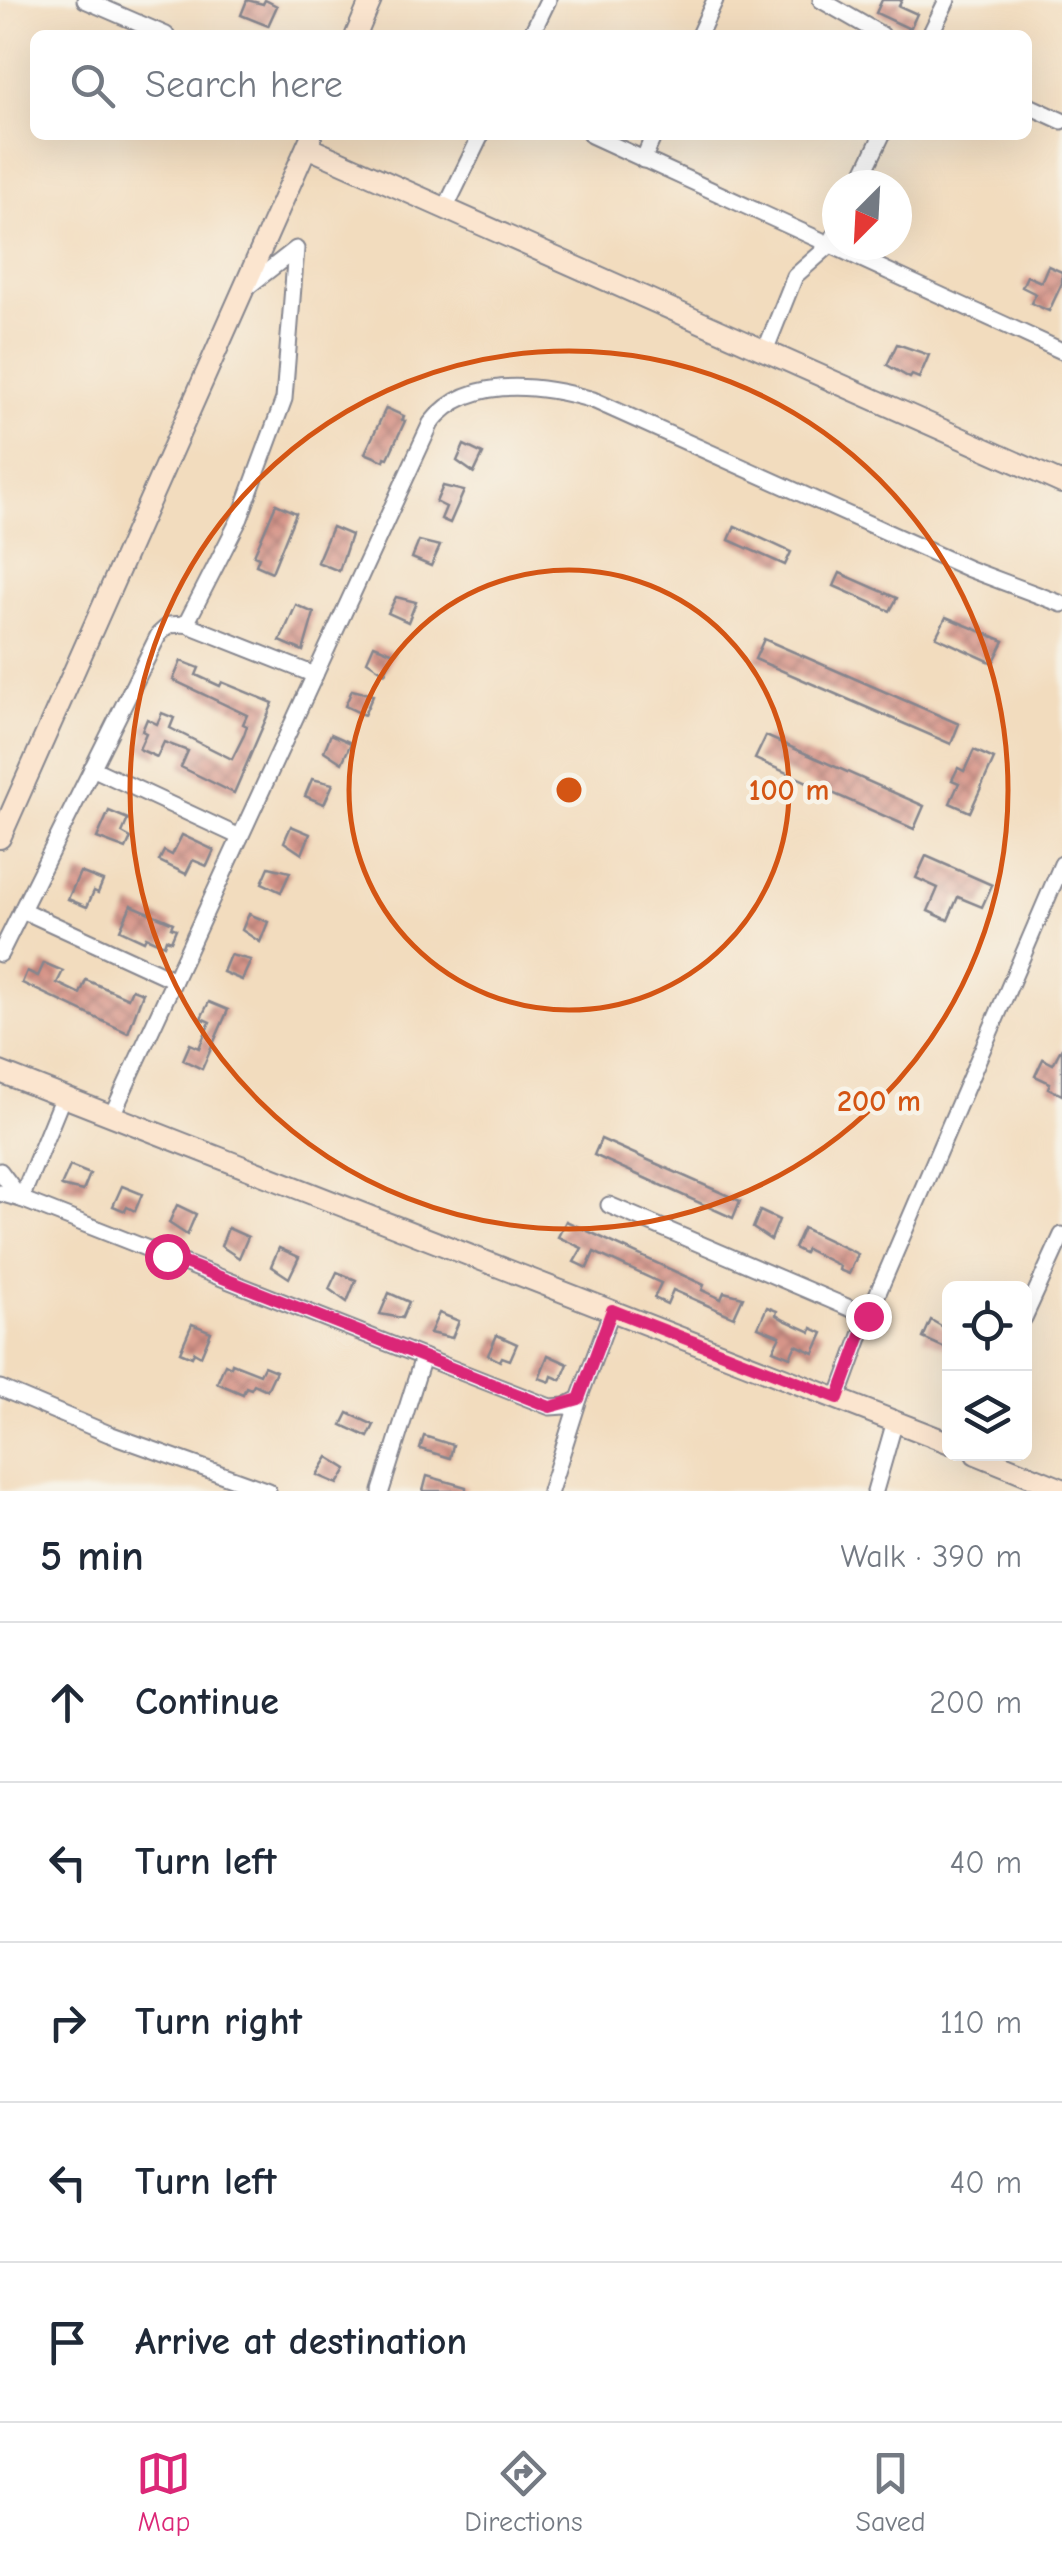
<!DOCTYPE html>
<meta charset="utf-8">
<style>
body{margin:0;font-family:"Comic Neue",sans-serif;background:#f6f6f7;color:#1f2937}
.controls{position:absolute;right:30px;bottom:30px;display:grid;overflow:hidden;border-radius:15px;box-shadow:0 10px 40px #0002}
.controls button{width:90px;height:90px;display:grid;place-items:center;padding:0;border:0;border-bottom:2px solid #e0e1e3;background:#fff;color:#1f2937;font:50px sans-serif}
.compass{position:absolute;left:822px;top:170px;width:90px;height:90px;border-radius:50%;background:#fff;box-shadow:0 10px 40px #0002;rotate:204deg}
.stop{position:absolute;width:30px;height:30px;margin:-22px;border:8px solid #db2777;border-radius:50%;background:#fff}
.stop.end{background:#db2777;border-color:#fff;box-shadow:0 2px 10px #0008}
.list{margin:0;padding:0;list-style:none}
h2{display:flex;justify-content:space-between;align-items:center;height:130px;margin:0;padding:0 40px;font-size:42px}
h2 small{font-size:32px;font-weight:400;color:#747a83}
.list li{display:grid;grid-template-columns:65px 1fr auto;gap:30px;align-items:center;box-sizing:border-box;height:160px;padding:0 40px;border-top:2px solid #e0e1e3}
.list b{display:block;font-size:38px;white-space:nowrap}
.list em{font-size:32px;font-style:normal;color:#747a83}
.icon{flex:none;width:55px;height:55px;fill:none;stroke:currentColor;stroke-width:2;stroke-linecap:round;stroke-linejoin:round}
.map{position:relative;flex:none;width:1062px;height:1491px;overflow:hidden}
.search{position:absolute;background:#fff;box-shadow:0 10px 40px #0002;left:30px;right:30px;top:30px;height:110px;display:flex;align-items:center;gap:25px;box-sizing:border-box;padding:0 35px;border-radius:15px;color:#747a83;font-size:38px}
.sheet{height:930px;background:#fff}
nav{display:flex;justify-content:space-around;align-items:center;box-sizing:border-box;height:140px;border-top:2px solid #e0e1e3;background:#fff;font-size:28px;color:#747a83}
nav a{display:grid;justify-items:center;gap:5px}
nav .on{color:#db2777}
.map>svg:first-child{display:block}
.building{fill:url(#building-cross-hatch)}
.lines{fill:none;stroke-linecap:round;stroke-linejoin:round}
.street-casing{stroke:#86868e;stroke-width:19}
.secondary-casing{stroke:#86868e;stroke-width:24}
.street{stroke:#fff;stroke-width:15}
.secondary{stroke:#fbe5cf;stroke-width:20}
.route{stroke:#db2777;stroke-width:12}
.ring{fill:none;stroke:#d45514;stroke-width:5}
.centre{fill:#d45514;stroke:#f7f3e8;stroke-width:5}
.ring-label{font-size:30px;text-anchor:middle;font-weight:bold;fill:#d45514;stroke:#f7f3e8;stroke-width:9;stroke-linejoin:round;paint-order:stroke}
</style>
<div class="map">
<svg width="1062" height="1491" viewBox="0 0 1062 1491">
<defs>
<pattern id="building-cross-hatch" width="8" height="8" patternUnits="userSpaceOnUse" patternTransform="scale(2.5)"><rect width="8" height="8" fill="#d79589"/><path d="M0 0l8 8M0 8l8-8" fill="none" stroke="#ae7a73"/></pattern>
</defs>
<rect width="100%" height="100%" fill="#f7f3e8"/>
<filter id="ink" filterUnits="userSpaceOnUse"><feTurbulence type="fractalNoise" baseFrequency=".01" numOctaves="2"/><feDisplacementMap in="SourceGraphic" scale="20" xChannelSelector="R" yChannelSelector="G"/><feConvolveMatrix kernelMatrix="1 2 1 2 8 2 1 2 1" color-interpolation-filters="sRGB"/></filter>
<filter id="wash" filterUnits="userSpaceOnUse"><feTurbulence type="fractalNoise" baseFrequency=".0048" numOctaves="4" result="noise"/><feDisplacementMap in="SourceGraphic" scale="40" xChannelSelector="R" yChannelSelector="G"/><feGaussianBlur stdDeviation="2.25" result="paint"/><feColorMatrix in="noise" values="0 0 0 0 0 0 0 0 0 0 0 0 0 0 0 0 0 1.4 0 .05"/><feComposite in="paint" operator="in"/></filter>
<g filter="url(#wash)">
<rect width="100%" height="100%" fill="#f2dcbe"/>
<g id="blocks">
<!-- building -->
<g class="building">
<polygon points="247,0 263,4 265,0 277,6 268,26 241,15"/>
<polygon points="882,0 902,0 899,6 917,14 910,29 876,13"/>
<polygon points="1048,266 1062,272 1062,283 1049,311 1031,303 1036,294 1022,287 1027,276 1041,282"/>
<polygon points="897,344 929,355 919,378 912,375 910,378 887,365"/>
<polygon points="386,408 404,416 402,420 405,421 388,458 385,457 384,461 365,453"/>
<polygon points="464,445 483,454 474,473 457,461"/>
<polygon points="443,486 464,491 450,523 441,519 446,507 436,502"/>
<polygon points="276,504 296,513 272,572 256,565 259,557 254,555"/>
<polygon points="735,526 791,552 785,565 729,540"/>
<polygon points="332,527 351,535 339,571 317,562"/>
<polygon points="419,541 440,546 431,566 412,558"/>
<polygon points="840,573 897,598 890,611 834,586"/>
<polygon points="396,597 416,602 408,622 388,613"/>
<polygon points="296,605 314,613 303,651 280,641"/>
<polygon points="946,617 1004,641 993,663 936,637"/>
<polygon points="764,639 959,724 951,744 755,659"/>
<polygon points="374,645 394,653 385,673 367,661"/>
<polygon points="181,661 199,668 196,675 220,686 222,682 273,703 234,793 181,767 188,751 164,742 157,757 139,749 146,733 142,731 147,719 157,724 162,713 174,718 170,728 232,759 244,735 247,726 243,724 247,715 173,680"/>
<polygon points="352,690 373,695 364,715 345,706"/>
<polygon points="331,734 351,743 342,763 324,751"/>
<polygon points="766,736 924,806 914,829 755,759"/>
<polygon points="974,750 994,759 970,812 950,803 959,783 952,780 958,768 964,771"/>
<polygon points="312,779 333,784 324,804 305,796"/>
<polygon points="109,811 128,819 122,833 131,838 126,849 97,838"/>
<polygon points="291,826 310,834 302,854 284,842"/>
<polygon points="182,835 214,850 207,866 193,860 186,874 159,861 164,851 172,855"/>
<polygon points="926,856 992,885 982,907 958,897 948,920 928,911 938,888 916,878"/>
<polygon points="269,867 290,872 281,892 262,883"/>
<polygon points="80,872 103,881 98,893 94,891 87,907 68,899"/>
<polygon points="131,905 173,923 171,927 176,929 171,941 166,939 164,945 146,937 144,941 120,930"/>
<polygon points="249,914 268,922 260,942 242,930"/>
<polygon points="230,955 251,960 242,980 223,972"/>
<polygon points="44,963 63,971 57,983 80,994 86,980 128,998 132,989 143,993 128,1033 22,983 27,971 38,976"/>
<polygon points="209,1002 228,1010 202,1069 183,1060 190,1044 199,1048 210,1022 201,1018"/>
<polygon points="1062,1047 1062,1095 1048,1088 1050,1083 1035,1076 1043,1059 1053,1064"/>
<polygon points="601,1139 740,1201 733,1218 594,1155"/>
<polygon points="70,1166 90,1174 83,1191 61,1186"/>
<polygon points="122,1186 142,1194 135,1211 127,1207 125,1211 113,1206"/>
<polygon points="177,1205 196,1214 187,1235 169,1223"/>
<polygon points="760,1211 779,1220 771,1240 753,1228"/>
<polygon points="566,1221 704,1285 702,1290 721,1299 724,1292 743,1297 734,1317 673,1290 667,1304 654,1298 661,1283 594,1252 587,1268 574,1262 582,1248 558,1237"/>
<polygon points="228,1228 248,1237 239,1258 221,1246"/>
<polygon points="803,1228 858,1254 849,1274 839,1270 840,1266 806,1249 804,1253 794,1248"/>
<polygon points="279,1248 299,1257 289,1278 271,1266"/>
<polygon points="337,1272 356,1280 347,1302 329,1289"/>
<polygon points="389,1293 409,1302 402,1318 380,1314"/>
<polygon points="767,1307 777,1311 776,1315 784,1320 811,1332 812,1328 823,1333 814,1353 796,1345 790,1357 773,1350 780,1336 758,1327"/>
<polygon points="439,1313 459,1321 452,1338 430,1333"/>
<polygon points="931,1320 950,1331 945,1348 923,1338"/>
<polygon points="192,1324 211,1332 201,1356 194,1352 192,1357 180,1352"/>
<polygon points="497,1335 517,1344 510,1360 502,1357 500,1361 488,1355"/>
<polygon points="548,1355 568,1364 561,1380 552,1376 550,1382 539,1378"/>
<polygon points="232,1363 260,1374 264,1366 276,1371 267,1390 254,1384 251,1389 246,1387 243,1394 217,1383 225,1364 231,1367"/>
<polygon points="348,1413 374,1425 368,1437 342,1425"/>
<polygon points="424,1436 453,1445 450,1458 420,1449"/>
<polygon points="328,1457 347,1469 338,1484 317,1475"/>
<polygon points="427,1476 466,1487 466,1491 423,1491"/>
</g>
</g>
</g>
<g filter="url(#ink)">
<use href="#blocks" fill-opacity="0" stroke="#86868e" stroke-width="2.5"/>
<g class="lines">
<!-- street casing -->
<g class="street-casing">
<g id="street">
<polyline points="85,0 166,35"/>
<polyline points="821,0 882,35"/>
<polyline points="531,35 548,0"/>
<polyline points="699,35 715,0"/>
<polyline points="930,35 947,0"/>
<polyline points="1027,105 1062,121"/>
<polyline points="591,135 1062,351"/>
<polyline points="643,160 654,135"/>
<polyline points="858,185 882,135"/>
<polyline points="446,207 481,135"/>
<polyline points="765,351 795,276 829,246 837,230"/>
<polyline points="186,624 240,518 284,399 296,249 246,288"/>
<polyline points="92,768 240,837"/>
<polyline points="22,910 174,980"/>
<polyline points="0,954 159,634 169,625 186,624 315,675"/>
<path d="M112,1115L431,423C469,374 541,385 593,400L969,569L1062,604"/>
<polyline points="0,1171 21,1199 550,1407 565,1406 579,1399 612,1310"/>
<polyline points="0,1193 21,1199 63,1096"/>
<polyline points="609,1205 868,1316"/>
<polyline points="1024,1318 1062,1235"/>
<polyline points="0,1388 109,1434 268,1491"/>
<polyline points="838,1398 868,1316 1062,864"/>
<polyline points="381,1491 423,1357"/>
<polyline points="550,1491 579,1399"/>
<polyline points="875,1491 895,1421"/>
</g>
</g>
<!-- secondary casing -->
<g class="secondary-casing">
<g id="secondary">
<polyline points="356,35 371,0"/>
<polyline points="307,147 1062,483"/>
<polyline points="0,838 311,137"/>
<polyline points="0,1072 950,1443"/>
<polyline points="976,1454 1062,1489"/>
</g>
</g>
<!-- street -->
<use href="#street" class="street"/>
<!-- secondary -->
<use href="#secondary" class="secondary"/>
</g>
</g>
<g class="lines" filter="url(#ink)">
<!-- route -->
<polyline class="route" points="167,1256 550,1407 579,1399 612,1310 838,1398 868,1316"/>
</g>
<!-- distance rings -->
<g class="ring">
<circle cx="569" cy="790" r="220"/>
<circle cx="569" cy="790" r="439"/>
</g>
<circle cx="569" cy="790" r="15" class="centre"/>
<g class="ring-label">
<text x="789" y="800">100 m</text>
<text x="879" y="1111">200 m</text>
</g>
</svg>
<div class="controls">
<button><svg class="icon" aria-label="locate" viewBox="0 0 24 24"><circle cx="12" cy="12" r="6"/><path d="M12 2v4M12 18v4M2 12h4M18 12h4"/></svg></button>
<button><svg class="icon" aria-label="layers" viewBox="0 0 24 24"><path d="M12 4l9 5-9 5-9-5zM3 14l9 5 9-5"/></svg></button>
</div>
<svg class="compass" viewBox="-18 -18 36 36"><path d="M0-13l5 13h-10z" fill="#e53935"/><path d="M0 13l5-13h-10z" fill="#747a83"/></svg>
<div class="stop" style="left:167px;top:1256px"></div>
<div class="stop end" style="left:868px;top:1316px"></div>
<div class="search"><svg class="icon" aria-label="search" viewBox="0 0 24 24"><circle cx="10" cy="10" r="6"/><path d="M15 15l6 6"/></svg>Search here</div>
</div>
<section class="sheet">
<h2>5 min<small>Walk · 390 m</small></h2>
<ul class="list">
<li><svg class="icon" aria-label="ahead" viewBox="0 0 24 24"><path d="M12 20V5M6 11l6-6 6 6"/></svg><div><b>Continue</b></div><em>200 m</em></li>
<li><svg class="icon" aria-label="left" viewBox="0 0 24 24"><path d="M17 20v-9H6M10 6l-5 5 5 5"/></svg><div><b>Turn left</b></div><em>40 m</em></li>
<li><svg class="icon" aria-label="right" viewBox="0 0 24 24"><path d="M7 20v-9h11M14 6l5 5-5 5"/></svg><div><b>Turn right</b></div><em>110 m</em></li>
<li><svg class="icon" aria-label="left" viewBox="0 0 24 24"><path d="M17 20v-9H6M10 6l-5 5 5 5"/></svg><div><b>Turn left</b></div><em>40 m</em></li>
<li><svg class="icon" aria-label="arrive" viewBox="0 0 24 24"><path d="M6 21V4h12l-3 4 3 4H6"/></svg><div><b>Arrive at destination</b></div></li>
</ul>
</section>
<nav>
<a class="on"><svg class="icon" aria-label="map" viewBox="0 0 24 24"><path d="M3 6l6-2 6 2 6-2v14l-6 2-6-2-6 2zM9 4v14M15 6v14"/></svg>Map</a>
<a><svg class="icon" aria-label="directions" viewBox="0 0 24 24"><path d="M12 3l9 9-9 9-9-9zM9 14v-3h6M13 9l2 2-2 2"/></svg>Directions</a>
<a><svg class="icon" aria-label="saved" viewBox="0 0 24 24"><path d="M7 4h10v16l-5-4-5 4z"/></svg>Saved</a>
</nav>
